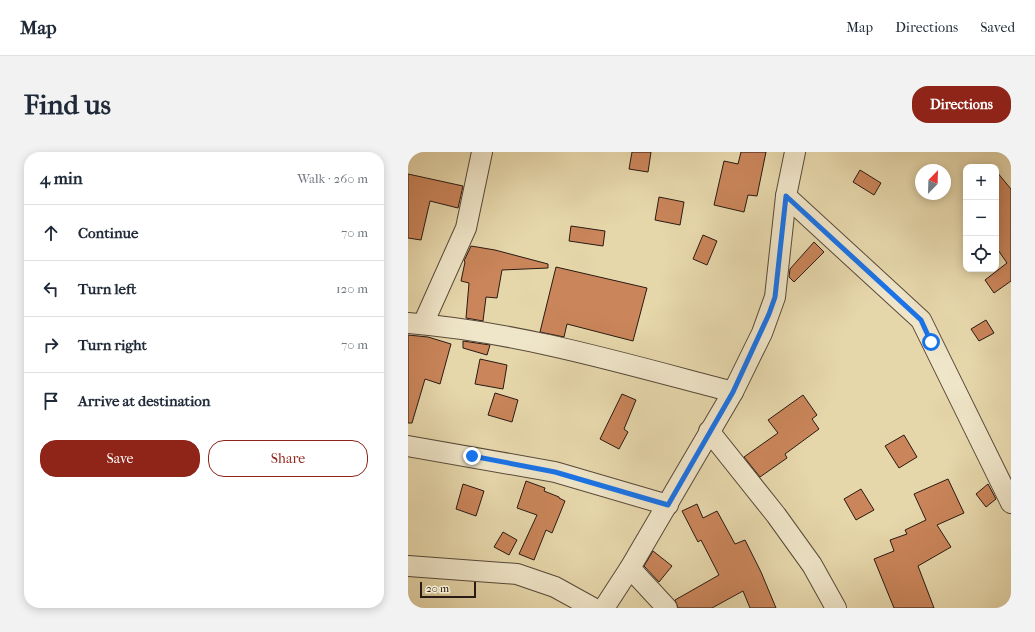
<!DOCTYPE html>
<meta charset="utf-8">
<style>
body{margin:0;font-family:"IM FELL French Canon",serif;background:#f2f2f3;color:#1f2937}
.controls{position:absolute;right:12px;top:12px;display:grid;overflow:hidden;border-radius:8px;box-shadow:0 2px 10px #0003}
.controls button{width:36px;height:36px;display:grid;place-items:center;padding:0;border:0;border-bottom:1px solid #e0e1e3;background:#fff;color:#1f2937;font:20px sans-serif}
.compass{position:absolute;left:507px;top:12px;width:36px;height:36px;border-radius:50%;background:#fff;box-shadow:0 2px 10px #0003;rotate:23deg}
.scale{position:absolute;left:12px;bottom:10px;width:56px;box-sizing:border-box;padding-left:4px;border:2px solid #291a13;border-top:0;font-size:11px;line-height:14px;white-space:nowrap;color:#291a13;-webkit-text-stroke:3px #efe5c8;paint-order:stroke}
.stop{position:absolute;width:12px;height:12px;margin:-9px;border:3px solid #1a73e8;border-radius:50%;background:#fff}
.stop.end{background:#1a73e8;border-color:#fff;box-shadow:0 1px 4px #0008}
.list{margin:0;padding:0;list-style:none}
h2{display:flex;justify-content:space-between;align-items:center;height:52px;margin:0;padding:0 16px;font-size:17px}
h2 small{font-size:13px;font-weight:400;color:#747a83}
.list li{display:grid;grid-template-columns:26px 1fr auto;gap:12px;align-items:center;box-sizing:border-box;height:56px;padding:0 16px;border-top:1px solid #e0e1e3}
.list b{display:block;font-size:15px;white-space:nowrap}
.list em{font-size:13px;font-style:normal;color:#747a83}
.actions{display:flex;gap:8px;padding:12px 16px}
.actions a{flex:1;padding:9px 0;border:1px solid #8f2418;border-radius:16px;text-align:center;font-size:14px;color:#8f2418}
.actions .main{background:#8f2418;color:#fff}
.icon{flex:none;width:22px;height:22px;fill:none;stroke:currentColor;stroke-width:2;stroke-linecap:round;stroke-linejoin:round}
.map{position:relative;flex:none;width:603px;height:456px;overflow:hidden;border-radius:16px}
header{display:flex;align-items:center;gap:24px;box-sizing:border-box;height:56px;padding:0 20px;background:#fff;border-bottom:1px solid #e0e1e3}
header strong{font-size:19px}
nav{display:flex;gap:22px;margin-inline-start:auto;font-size:14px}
.intro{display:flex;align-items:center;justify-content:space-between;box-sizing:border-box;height:96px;padding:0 24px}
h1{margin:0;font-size:28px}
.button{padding:10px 18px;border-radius:16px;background:#8f2418;color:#fff;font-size:14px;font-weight:700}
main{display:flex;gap:24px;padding:0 24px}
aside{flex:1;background:#fff;border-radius:16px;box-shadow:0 2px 10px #0003}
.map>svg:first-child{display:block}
.building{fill:#ca855a;stroke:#291a13}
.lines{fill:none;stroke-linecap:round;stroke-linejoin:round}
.minor-casing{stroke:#584939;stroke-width:22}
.minor{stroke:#efe5c8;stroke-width:20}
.route{stroke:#1a73e8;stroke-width:5}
</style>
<header>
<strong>Map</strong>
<nav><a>Map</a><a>Directions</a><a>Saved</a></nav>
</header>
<div class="intro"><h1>Find us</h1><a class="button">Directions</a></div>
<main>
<aside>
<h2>4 min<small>Walk · 260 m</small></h2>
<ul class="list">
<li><svg class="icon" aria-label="ahead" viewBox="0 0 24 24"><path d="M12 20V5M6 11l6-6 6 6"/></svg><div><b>Continue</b></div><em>70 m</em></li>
<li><svg class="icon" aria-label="left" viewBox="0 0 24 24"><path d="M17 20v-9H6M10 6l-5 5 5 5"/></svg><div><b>Turn left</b></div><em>120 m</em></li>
<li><svg class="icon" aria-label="right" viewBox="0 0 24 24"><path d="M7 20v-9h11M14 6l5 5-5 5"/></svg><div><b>Turn right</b></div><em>70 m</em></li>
<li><svg class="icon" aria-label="arrive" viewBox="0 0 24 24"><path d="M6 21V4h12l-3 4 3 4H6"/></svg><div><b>Arrive at destination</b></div></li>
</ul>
<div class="actions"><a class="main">Save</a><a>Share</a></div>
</aside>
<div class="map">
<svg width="603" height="456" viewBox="0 0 603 456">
<rect width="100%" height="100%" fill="#e6d7ab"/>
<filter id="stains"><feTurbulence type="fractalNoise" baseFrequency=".005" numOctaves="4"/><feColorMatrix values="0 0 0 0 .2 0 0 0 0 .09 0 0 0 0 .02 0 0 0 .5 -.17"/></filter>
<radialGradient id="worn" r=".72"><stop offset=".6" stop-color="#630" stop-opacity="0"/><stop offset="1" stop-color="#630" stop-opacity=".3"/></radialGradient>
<!-- building -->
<g class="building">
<polygon points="224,0 243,0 240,20 221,17"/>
<polygon points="333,0 358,0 349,44 340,43 336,60 306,53 316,9 330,12"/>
<polygon points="452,18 473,31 466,43 445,30"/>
<polygon points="588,19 603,37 603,129 586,141 577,128 599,111 588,95"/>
<polygon points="0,22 55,34 50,56 22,49 13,88 0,86"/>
<polygon points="251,45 276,50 272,73 247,68"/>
<polygon points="163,74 197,79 195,94 161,89"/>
<polygon points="295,83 309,89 299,113 285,107"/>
<polygon points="406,90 416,100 386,130 381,125 382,117"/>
<polygon points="63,94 87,98 140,112 140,116 94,118 89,146 78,145 75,169 58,166 61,131 53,129 57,110 56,109"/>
<polygon points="148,115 239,136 225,189 159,172 156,185 132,180"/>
<polygon points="578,168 586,181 571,189 563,177"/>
<polygon points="0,183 20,185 43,192 32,232 17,227 4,271 0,271"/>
<polygon points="55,189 82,193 79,203 55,196"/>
<polygon points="72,207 99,213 95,237 67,232"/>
<polygon points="87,241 110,248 104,270 80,263"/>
<polygon points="214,242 228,248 216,277 220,280 211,297 192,287"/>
<polygon points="395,243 409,263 404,267 411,277 377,302 379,306 352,325 336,305 370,281 360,268"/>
<polygon points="496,283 509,305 491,316 477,294"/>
<polygon points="540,327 556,361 529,373 543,395 510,414 526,456 486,456 466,407 486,399 482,388 499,382 497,378 518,368 506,342"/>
<polygon points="118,329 137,336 136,339 151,345 151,346 157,349 144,381 138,378 126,408 111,402 129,363 109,356"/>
<polygon points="55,332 76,339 68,364 48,357"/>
<polygon points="580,332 588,347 578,355 568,342"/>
<polygon points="453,337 466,358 448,368 436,347"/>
<polygon points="289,352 295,366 309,359 327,392 337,388 353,420 368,456 342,456 335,439 304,456 270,456 267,448 311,423 293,388 290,390 274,359"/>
<polygon points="95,380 109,388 101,403 86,395"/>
<polygon points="245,399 264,414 251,430 236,414"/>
</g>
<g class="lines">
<!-- minor casing -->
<g class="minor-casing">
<g id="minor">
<polyline points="378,44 513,168 603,351"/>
<path d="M0,171C111,180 218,212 325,240"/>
<polyline points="15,172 58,76 74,0"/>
<polyline points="301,279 368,363 404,413 428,456"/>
<polyline points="0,294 147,320 260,353"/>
<polyline points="0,414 109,422 147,435 185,456"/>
<polyline points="222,416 259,456"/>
<polyline points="196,456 222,416 325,240 354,181 367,145 378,44 387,0"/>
</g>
</g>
<!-- minor -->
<use href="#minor" class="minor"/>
</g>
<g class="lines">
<!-- route -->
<polyline class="route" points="64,304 147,320 260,353 325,240 361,162 367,145 378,44 513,168 523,190"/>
</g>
<rect width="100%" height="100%" filter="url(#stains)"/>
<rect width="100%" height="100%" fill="url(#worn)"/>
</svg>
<div class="controls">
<button>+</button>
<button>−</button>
<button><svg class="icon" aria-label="locate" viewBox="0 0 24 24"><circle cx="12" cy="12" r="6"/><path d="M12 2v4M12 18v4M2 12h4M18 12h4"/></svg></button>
</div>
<svg class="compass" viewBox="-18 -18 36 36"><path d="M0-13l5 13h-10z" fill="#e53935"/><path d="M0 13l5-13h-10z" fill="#747a83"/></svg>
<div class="scale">20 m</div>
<div class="stop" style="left:523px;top:190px"></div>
<div class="stop end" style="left:64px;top:304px"></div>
</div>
</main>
